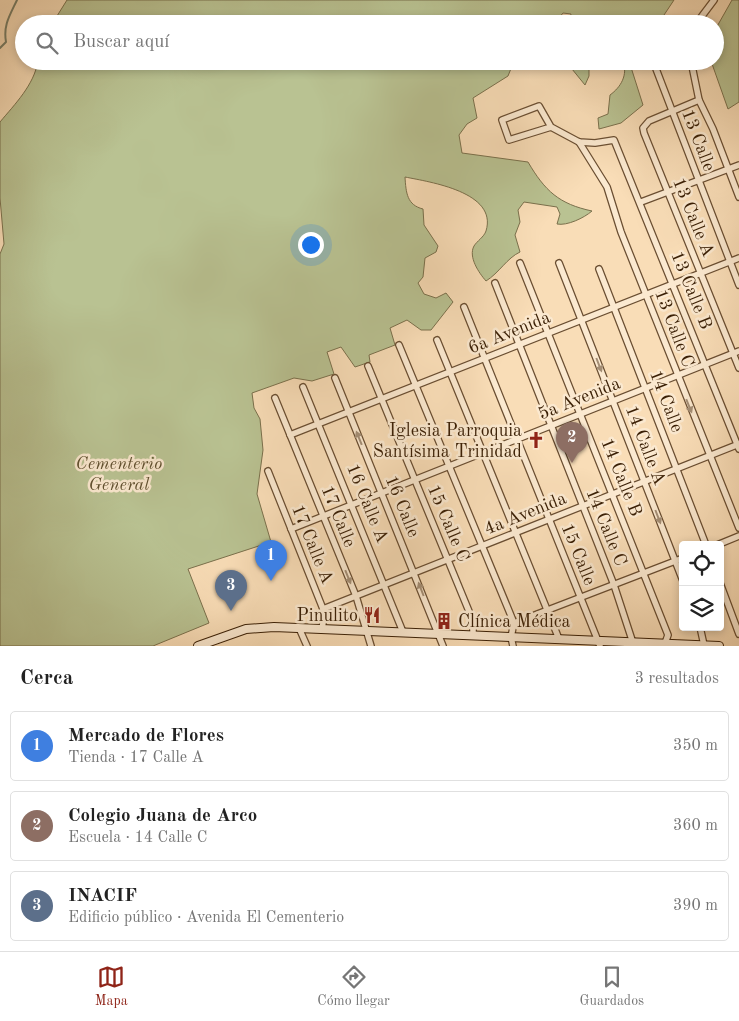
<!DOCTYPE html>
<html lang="es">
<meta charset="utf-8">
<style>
body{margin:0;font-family:"Old Standard TT",serif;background:#f2f2f2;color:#222}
.controls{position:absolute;right:15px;bottom:15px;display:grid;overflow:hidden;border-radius:5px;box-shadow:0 2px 8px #0003}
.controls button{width:45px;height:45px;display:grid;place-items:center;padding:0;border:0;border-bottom:1px solid #e0e0e0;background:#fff;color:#222;font:25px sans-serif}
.you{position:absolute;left:310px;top:244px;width:18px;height:18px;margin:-12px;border:4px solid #fff;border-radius:50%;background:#1a73e8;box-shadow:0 0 0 8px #1a73e833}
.badge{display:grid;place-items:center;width:32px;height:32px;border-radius:50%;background:#8f2418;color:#fff;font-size:16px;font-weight:700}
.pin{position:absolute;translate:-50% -41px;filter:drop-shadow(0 1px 2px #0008)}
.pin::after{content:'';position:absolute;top:26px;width:18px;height:15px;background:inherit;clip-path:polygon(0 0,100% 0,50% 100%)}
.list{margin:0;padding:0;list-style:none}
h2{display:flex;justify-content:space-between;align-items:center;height:65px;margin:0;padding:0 20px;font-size:21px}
h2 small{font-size:16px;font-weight:400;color:#767676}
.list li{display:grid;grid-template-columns:32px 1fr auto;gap:15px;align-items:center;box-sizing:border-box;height:70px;margin:0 10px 10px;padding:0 10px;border:1px solid #e0e0e0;border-radius:5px}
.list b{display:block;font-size:19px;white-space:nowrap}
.list p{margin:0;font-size:16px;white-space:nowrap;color:#767676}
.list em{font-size:16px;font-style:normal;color:#767676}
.icon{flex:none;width:28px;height:28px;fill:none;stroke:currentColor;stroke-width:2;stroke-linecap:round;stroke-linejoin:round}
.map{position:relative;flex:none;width:739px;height:646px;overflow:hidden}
.search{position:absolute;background:#fff;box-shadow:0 2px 8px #0003;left:15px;right:15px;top:15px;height:55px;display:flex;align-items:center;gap:12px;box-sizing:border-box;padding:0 18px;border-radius:28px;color:#767676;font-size:19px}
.sheet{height:305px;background:#fff}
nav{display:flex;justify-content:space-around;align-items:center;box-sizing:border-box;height:70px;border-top:1px solid #e0e0e0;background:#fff;font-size:14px;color:#767676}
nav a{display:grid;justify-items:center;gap:2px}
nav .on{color:#8f2418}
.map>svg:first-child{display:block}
.green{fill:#b9c292;stroke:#7a704c}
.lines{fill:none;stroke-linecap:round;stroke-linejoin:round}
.stream{stroke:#767e68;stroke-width:2}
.minor-casing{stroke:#6a4e32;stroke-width:8}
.secondary-casing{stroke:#3a1f05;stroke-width:10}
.minor{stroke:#fbe9d0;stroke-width:5.5}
.secondary{stroke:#fbe9d0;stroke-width:8}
.oneway{fill:#a48e75}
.labels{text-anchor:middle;stroke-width:5;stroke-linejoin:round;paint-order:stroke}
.street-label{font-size:18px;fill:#3a1f05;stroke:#fbe9d0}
.poi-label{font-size:18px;fill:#3a1f05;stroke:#fbe9d0;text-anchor:end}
.park-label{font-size:18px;font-style:italic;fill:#60502f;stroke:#fbe9d0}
</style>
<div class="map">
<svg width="739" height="646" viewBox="0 0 739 646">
<rect width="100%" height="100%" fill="#f9ddb7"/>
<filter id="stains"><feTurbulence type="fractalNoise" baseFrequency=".004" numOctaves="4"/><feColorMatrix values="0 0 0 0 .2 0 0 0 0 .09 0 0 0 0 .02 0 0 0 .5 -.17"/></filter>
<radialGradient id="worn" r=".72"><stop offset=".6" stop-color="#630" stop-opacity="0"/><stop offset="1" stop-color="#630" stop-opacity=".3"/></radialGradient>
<!-- green -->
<g class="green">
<polygon points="67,0 674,0 658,24 569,24 571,14 563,13 554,24 52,24"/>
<polygon points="732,0 739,0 739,102 728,109 711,61 715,61 715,30"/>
<path d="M38,61H514L508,76L473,98L477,118L467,124L459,135L462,153L528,162C545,191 559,204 592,211C584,218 567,226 557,224L560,214L557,207L524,202L518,210L520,222L515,235L520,252C507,258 499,273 486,281C479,273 468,257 474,246C477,241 484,237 486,231C498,192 430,182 405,177C406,193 407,205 423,209L424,225L438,246L436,252L425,258L423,277L418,283L424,294L436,298L446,293L453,302L431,330H421L407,320L390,328L395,345L369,355L370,362L355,367L341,347L327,352L334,374L312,381L294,378L252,393L254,408L260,419L263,450L257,494L271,542L188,569L209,623L153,646H0V254L4,244L0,198V122C15,104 34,85 38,61Z"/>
<polygon points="571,61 589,61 589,76 585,85 572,69"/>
<path d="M623,61H629L643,105L621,123L599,129L598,118L608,114L610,95C621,87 628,75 623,61Z"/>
</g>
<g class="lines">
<!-- stream -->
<path class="stream" d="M0,48L6,42C3,25 10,15 17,0"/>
<!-- minor casing -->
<g class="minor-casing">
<g id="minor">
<polyline points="696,24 714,0"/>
<polyline points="653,61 739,285"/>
<polyline points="691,61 699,100 713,129 739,197"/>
<polyline points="699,100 649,121 643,128 644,133 739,368"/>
<polyline points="551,127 539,106 502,120 509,140 551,127 579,142 595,143 614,140 739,449"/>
<polyline points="579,142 607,187 621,232 739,528"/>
<polyline points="641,202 739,165"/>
<polyline points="520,263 668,635 664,646"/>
<polyline points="559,263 683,581"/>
<polyline points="599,269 706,545"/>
<polyline points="495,283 614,585 633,643"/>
<polyline points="464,307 600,646"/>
<polyline points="437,340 559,639"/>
<polyline points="399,345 514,623 511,637 513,646"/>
<polyline points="368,366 473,621 473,636"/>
<polyline points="335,378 443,646"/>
<polyline points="303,387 403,632"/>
<polyline points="275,398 356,596 371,646"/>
<polyline points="290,435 739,258"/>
<polyline points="268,471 323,609 324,617 322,629"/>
<polyline points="291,529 739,351"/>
<polyline points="717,545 739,536"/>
<polyline points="720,583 739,634"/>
<polyline points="323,609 739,444"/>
<polyline points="514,623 683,558"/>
<polyline points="700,627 704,645"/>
<polyline points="299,628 307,646"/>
</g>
</g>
<!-- secondary casing -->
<g class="secondary-casing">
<polyline id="secondary" points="198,646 246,629 274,627 719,646"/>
</g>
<!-- minor -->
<use href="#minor" class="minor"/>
<!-- secondary -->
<use href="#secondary" class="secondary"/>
</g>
<!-- one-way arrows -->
<defs><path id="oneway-solid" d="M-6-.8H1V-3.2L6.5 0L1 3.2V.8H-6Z" transform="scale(1.25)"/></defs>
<g class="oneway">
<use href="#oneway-solid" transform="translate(599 365) rotate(69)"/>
<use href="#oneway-solid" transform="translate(689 406) rotate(68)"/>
<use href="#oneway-solid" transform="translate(359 438) rotate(-112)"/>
<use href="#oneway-solid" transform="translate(658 517) rotate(69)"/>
<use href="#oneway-solid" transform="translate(348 577) rotate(68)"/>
<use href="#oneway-solid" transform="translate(421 589) rotate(-111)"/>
</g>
<!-- icons -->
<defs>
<g id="church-bare" transform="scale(1.35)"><path d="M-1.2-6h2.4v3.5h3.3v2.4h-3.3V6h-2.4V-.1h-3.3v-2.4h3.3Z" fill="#8f2418" stroke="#fbe9d0" stroke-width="2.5" paint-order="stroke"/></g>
<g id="restaurant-bare" transform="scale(1.35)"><path d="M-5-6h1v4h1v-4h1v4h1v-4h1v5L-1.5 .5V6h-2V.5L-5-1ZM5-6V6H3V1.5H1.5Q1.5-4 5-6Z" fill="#8f2418" stroke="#fbe9d0" stroke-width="2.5" paint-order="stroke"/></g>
<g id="building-bare" transform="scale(1.35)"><path d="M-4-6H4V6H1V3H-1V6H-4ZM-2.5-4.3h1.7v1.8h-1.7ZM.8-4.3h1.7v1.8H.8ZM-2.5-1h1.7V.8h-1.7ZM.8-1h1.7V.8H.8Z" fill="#8f2418" stroke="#fbe9d0" stroke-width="2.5" paint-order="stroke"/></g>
</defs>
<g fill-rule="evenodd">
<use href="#church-bare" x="536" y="440"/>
<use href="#restaurant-bare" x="372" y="615"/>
<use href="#building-bare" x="444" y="621"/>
</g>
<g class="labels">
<!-- street labels -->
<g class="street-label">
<text transform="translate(699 140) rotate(69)" y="6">13 Calle</text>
<text transform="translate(694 217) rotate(68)" y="6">13 Calle A</text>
<text transform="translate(692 290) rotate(68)" y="6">13 Calle B</text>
<text transform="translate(675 328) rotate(69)" y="6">13 Calle C</text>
<text transform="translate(509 332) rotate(-22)" y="6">6a Avenida</text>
<text transform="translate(579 398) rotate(-22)" y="6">5a Avenida</text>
<text transform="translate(667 401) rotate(69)" y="6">14 Calle</text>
<text transform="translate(646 445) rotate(69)" y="6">14 Calle A</text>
<text transform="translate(622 477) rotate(68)" y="6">14 Calle B</text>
<text transform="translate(368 503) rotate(68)" y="6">16 Calle A</text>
<text transform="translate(403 506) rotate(68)" y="6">16 Calle</text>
<text transform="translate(525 513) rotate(-22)" y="6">4a Avenida</text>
<text transform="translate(339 516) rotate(68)" y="6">17 Calle</text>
<text transform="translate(449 523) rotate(67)" y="6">15 Calle C</text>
<text transform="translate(607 527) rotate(68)" y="6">14 Calle C</text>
<text transform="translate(313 544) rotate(68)" y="6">17 Calle A</text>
<text transform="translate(579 554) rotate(68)" y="6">15 Calle</text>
</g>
<!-- poi labels -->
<g class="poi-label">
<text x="522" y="436">Iglesia Parroquia<tspan x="522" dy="21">Santísima Trinidad</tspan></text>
<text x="358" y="621">Pinulito</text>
<text x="458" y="627" text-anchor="start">Clínica Médica</text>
</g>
<!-- park labels -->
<g class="park-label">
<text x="119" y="469">Cementerio<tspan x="119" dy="21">General</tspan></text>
</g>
</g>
<rect width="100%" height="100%" filter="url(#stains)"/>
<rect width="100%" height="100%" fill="url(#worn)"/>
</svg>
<div class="controls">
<button><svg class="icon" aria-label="locate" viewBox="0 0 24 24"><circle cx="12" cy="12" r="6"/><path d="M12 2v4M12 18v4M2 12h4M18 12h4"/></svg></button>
<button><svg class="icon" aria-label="layers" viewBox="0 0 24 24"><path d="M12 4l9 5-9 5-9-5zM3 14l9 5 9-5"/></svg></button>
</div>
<div class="you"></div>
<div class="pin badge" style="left:271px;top:581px;background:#3f7fe0">1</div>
<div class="pin badge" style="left:572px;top:463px;background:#8d6e63">2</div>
<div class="pin badge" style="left:231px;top:611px;background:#5c6f8a">3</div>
<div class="search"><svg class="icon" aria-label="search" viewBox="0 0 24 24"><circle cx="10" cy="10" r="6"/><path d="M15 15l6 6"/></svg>Buscar aquí</div>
</div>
<section class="sheet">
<h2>Cerca<small>3 resultados</small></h2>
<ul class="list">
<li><span class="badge" style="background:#3f7fe0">1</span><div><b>Mercado de Flores</b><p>Tienda · 17 Calle A</p></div><em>350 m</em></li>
<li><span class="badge" style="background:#8d6e63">2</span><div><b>Colegio Juana de Arco</b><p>Escuela · 14 Calle C</p></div><em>360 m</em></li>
<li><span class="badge" style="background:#5c6f8a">3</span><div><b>INACIF</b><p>Edificio público · Avenida El Cementerio</p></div><em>390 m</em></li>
</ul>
</section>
<nav>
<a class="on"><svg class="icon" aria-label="map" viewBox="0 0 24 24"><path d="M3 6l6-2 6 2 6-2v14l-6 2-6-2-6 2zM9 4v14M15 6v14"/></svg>Mapa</a>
<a><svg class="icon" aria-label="directions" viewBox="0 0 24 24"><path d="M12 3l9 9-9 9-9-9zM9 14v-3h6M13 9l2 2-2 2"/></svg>Cómo llegar</a>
<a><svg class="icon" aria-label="saved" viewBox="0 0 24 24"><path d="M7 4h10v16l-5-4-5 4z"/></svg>Guardados</a>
</nav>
